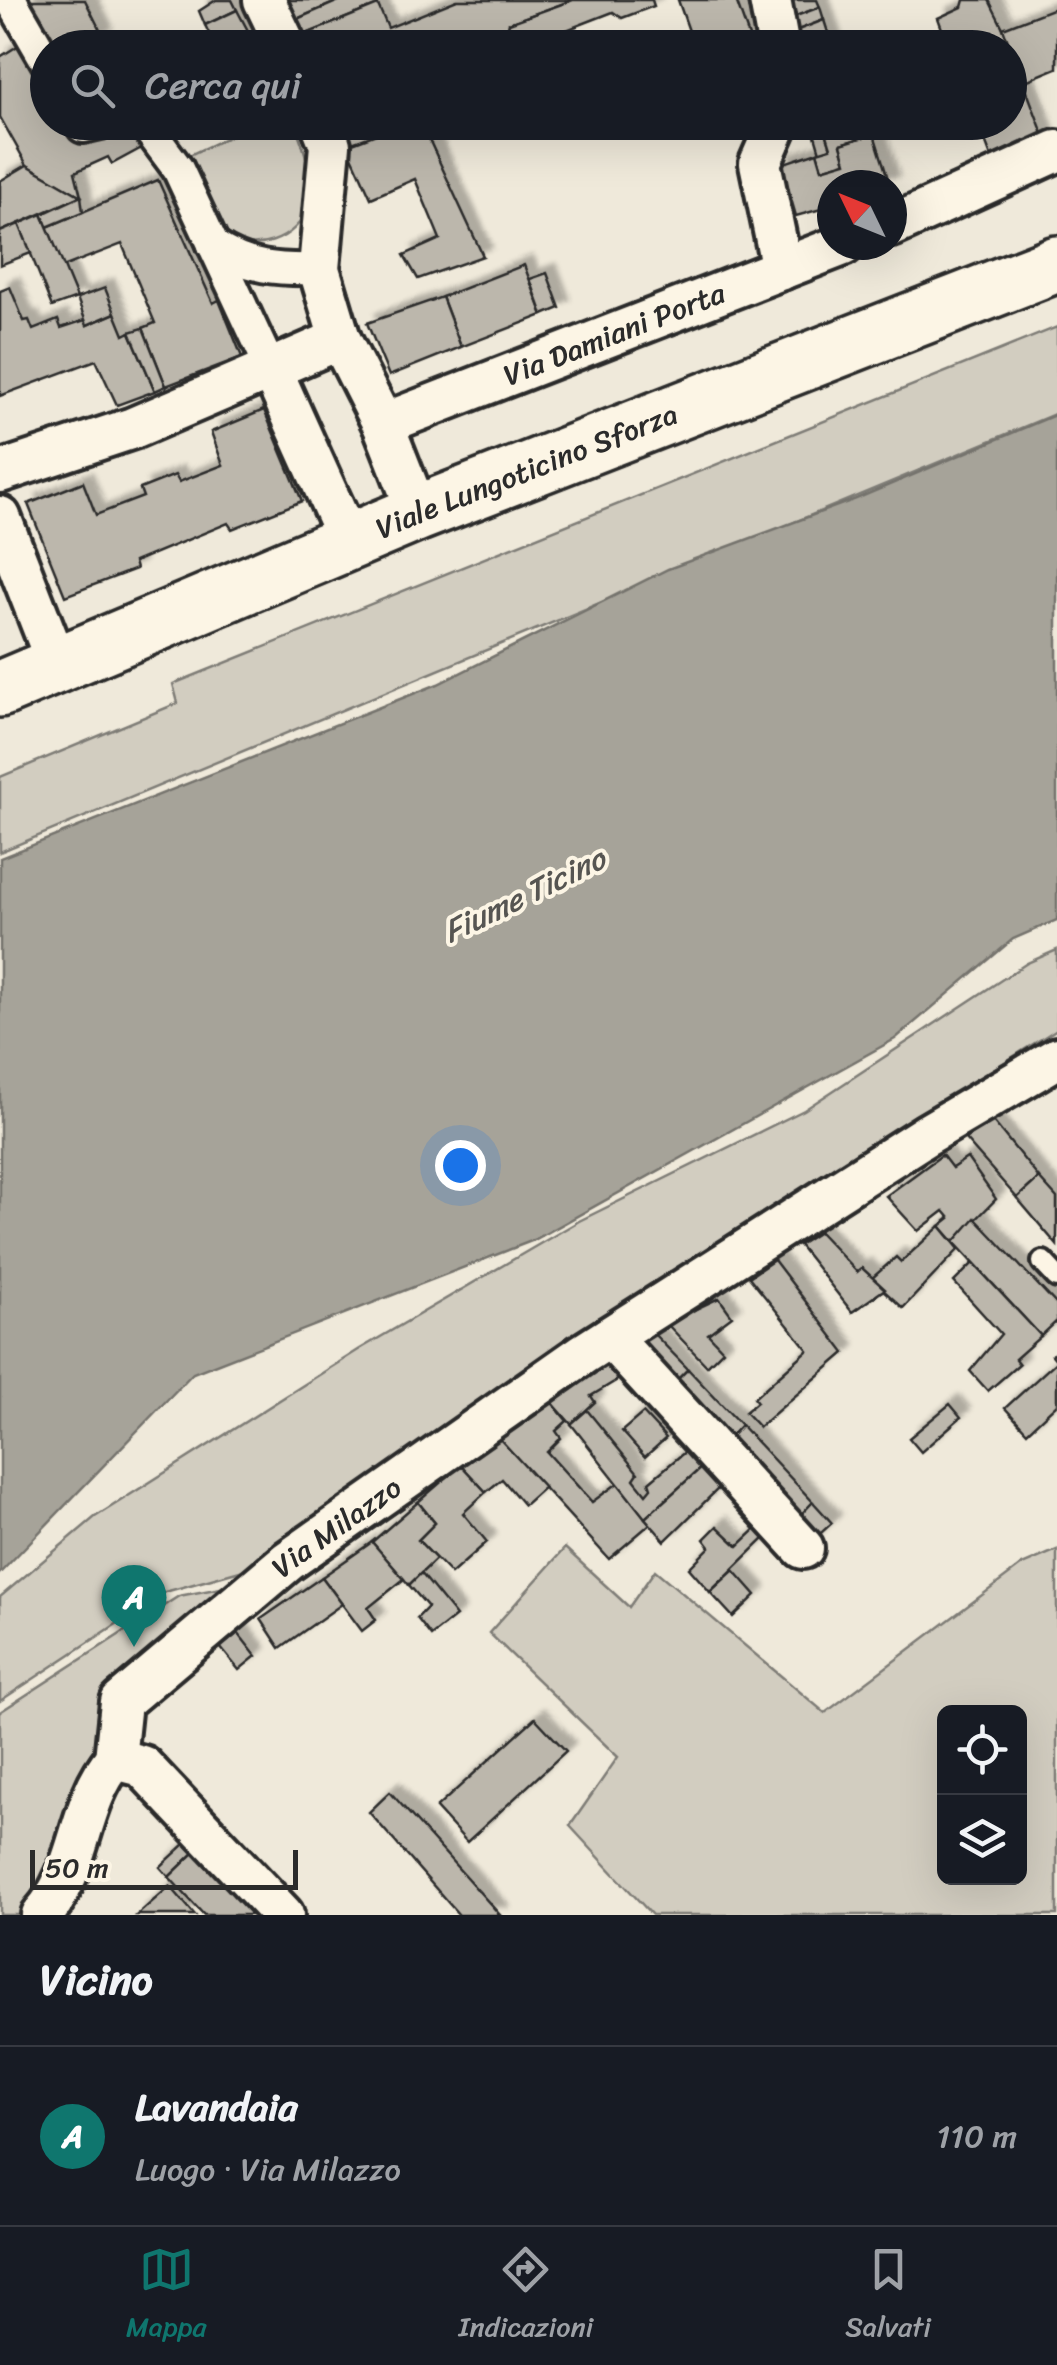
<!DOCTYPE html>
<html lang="it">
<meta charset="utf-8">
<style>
body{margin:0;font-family:Sriracha,sans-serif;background:#242831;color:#f1f3f6}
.controls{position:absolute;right:30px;bottom:30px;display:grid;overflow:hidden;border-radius:15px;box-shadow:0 10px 40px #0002}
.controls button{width:90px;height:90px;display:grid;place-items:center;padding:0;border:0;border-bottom:2px solid #363941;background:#171b24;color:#f1f3f6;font:50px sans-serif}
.compass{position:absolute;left:817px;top:170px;width:90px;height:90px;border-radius:50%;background:#171b24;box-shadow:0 10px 40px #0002;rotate:313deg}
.scale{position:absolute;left:30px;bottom:25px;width:268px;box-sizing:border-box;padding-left:10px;border:5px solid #2b2b2b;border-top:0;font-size:28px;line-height:35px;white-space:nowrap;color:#2b2b2b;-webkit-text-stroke:8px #fcf5e5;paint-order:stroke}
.you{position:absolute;left:460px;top:1165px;width:35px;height:35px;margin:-25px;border:8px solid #fff;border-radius:50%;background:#1a73e8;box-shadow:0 0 0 15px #1a73e833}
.badge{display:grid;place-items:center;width:65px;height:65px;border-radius:50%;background:#0f766e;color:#fff;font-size:32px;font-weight:700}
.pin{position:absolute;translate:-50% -82px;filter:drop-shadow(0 2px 5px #0008)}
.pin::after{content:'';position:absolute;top:52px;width:35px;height:30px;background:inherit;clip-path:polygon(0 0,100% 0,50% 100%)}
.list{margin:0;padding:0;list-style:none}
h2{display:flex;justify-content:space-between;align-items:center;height:130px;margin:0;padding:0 40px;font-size:42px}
h2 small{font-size:32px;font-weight:400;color:#9ea1a6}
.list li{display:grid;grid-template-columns:65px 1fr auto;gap:30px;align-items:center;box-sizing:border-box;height:180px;padding:0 40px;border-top:2px solid #363941}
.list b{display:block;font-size:38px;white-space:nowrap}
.list p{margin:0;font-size:32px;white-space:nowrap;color:#9ea1a6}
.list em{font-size:32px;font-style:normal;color:#9ea1a6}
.icon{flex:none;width:55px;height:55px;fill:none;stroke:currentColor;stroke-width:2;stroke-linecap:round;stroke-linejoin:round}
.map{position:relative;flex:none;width:1057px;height:1915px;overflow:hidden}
.search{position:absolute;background:#171b24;box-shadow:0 10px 40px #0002;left:30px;right:30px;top:30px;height:110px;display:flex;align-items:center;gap:25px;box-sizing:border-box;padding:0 35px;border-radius:55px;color:#9ea1a6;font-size:38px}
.sheet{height:310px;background:#171b24}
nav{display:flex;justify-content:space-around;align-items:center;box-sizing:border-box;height:140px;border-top:2px solid #363941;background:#171b24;font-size:28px;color:#9ea1a6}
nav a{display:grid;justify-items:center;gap:5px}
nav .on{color:#0f766e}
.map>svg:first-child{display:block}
.green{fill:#d2cdc0;stroke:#7e7c76;stroke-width:2.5;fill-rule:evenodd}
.water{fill:#a6a399;stroke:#75736d;stroke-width:2.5}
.building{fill:#bcb7ac;stroke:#2b2b2b;stroke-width:2.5;filter:url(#shadow)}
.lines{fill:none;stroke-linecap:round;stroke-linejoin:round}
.service-casing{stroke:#2b2b2b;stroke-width:28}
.pedestrian-casing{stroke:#2b2b2b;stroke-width:38}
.minor-casing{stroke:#2b2b2b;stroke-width:48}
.secondary-casing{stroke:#2b2b2b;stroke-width:62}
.service{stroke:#fcf5e5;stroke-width:20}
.pedestrian{stroke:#fcf5e5;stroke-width:30}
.minor{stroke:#fcf5e5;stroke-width:40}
.secondary{stroke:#fcf5e5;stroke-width:55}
.labels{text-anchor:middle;stroke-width:8;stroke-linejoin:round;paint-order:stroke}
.street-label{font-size:30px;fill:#2b2b2b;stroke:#fcf5e5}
.water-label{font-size:32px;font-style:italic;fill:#565552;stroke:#fcf5e5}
</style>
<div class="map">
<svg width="1057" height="1915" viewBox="0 0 1057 1915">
<defs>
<filter id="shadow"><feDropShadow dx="9" dy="-9" stdDeviation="2.5" flood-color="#0004"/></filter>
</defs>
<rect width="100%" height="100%" fill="#efe9da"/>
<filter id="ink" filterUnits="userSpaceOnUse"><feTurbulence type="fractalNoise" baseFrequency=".01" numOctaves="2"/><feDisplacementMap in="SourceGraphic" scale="20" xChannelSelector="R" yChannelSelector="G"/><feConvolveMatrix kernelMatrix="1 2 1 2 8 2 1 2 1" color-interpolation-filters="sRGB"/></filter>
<g filter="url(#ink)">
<!-- green -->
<g class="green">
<path d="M258,123H294C306,150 313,176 307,206C301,239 249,258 225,233C206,214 196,181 185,157Z"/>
<polygon points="1057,327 1057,413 0,852 0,777 178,703 173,684"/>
<polygon points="1057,950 1057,1029 849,1160 258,1566 165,1592 0,1701 0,1597 95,1517 360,1349 579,1221 804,1110 1027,963"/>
<path d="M565,1548L629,1607L655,1570L825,1713L1022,1565L1057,1550V1915H652L570,1826L618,1757L489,1633ZM944,1712H1020V1878H944Z"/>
<polygon points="257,1581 101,1718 88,1784 30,1915 0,1915 0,1712 179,1596"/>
</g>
<!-- water -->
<polygon class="water" points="1057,414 1057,920 1013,939 895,1039 534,1240 193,1373 0,1573 0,858 438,684 668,569 856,499"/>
<!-- building -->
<g class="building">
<polygon points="23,0 85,0 103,36 83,48 48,48"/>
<polygon points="216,0 232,0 237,10 205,25 199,11"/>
<polygon points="289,0 341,0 297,19"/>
<polygon points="341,0 376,0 378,5 304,35 297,19"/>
<polygon points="457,0 573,0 509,23 504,46 499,48 466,48 463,42 446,48 373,48 369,41 351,48 309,48 304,35 378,5 388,28"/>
<polygon points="573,0 652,0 654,6 622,18 613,12 520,48 499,48 504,46 509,23"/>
<polygon points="678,0 736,0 753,48 695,48"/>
<polygon points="785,0 817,0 820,7 788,19"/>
<polygon points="989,0 1003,28 1045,139 993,162 978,122 1010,122 1010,48 973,48 971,41 949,48 938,18 962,7 964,0"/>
<polygon points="820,7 824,20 790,33 788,19"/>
<polygon points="1057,7 1057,68 1023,82 1003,28"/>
<polygon points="237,10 253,40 237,48 216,48 205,25"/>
<polygon points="824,20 833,48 793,48 790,33"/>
<polygon points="24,42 48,82 48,122 71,122 81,139 140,123 149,144 112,164 108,157 75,172 81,196 27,165 0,117 0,57"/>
<polygon points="339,122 377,122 382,133 347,145"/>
<polygon points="408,122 421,122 483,256 418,279 404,255 440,239 415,179 371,198 347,145"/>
<polygon points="811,122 823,122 831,148 820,152"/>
<polygon points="823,122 872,122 874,134 841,144 846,162 822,169 817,152 831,148"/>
<polygon points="874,134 890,185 832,185 832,206 796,216 781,164 817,152 822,169 846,162 841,144"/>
<polygon points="27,165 81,196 0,232 0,181"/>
<polygon points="158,180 213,303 219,300 242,357 166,386 143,328 155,323 122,244 63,267 47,227"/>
<polygon points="81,196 83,212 47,227 42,214"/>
<polygon points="42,214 77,298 52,307 19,224"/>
<polygon points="19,224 31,253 0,265 0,232"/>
<polygon points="524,265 543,315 461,347 442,297"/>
<polygon points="547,273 560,308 543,315 530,279"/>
<polygon points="10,287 24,321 29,320 33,330 58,320 61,328 85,320 87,325 115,313 124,335 130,332 155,391 117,405 96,360 0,396 0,291"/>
<polygon points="105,288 115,313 87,325 77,298"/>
<polygon points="442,297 461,347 389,376 367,323"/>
<polygon points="143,328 166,386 155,391 130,332"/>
<polygon points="264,410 302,501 232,529 228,523 134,562 136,569 65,596 28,504 83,482 96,515 143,497 140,489 175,475 179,482 223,465 211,432"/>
<polygon points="992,1120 1039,1178 1017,1198 965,1139"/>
<polygon points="942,1155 952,1168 967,1158 996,1199 954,1242 940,1226 950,1218 944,1211 918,1231 886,1196"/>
<polygon points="1039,1178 1057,1198 1057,1245 1017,1198"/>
<polygon points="975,1218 1057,1305 1057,1321 1041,1336 954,1242"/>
<polygon points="940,1226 959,1249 903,1308 871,1279 896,1257 901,1262"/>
<polygon points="819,1232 857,1272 862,1268 885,1289 852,1312 799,1245"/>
<polygon points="774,1260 845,1353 759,1427 745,1412 757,1402 754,1398 808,1350 749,1277"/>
<polygon points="973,1263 1041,1336 1015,1359 1019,1364 988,1391 970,1371 1001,1334 954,1282"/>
<polygon points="719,1298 732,1316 708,1334 723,1350 707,1366 666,1323"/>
<polygon points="651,1331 688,1369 666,1391 630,1352"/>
<polygon points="1057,1351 1057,1404 1027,1432 1005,1408 1057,1361 1052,1355"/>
<polygon points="602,1361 619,1379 591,1396 595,1402 571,1424 545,1394"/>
<polygon points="688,1369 741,1425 721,1447 666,1391"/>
<polygon points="545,1394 567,1421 556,1431 561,1438 547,1452 592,1502 618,1483 650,1524 609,1559 497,1436"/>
<polygon points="950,1404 961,1417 921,1452 909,1438"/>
<polygon points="587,1410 638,1473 634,1479 646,1494 651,1488 649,1482 687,1450 702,1467 645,1518 571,1424"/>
<polygon points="643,1413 666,1438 645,1457 622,1431"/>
<polygon points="741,1425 813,1502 793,1523 721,1447"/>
<polygon points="497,1436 544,1487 524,1505 502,1479 486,1492 461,1465"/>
<polygon points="461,1465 486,1492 463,1513 487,1542 451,1574 418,1540 435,1523 418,1502"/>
<polygon points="702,1467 720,1487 665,1541 645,1518"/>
<polygon points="418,1502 435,1523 418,1540 436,1559 409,1585 372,1542"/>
<polygon points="813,1502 832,1523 810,1543 793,1523"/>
<polygon points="717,1526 738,1546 758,1527 767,1536 710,1592 689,1568 710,1547 704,1539"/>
<polygon points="372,1542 404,1579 368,1608 376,1620 362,1631 322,1577"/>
<polygon points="734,1570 756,1595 733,1617 710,1592"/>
<polygon points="421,1573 456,1616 431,1636 417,1618 428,1607 409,1585"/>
<polygon points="322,1577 342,1604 280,1648 261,1619"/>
<polygon points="238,1633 256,1656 239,1670 220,1647"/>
<polygon points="535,1718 566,1751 467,1842 436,1808"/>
<polygon points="390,1792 500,1915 459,1915 369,1812"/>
<polygon points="186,1843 195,1852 169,1877 160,1867"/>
<polygon points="195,1852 254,1915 204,1915 169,1877"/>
<polygon points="170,1886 195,1915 137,1915"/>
</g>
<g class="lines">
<!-- service casing -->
<g class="service-casing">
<polyline id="service" points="1043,1262 1057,1277"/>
</g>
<!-- pedestrian casing -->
<g class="pedestrian-casing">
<g id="pedestrian">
<polyline points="11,0 48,64"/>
<polyline points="81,122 83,127 105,122"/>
<polyline points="143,122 178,169 271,369"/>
<path d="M213,245C248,269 278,270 319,269"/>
</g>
</g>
<!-- minor casing -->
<g class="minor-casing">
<g id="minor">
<polyline points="264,0 287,48"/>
<polyline points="770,0 779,48"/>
<polyline points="321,122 330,145 319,269 340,339"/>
<polyline points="778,122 760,163 782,269"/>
<polyline points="892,226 1057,151"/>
<path id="s1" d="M383,424L843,245"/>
<polyline points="0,472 133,428 271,369"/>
<polyline points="0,517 58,666"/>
<polyline points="349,542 271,369 340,339 383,424 418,513"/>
<polyline points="610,1337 803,1548"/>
<path id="s2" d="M115,1759L121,1702L288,1561L583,1354L926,1135L1057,1058"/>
<polyline points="115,1759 142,1766 283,1915"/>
<path d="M42,1915C82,1871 77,1803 115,1759"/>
</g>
</g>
<!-- secondary casing -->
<g class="secondary-casing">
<g id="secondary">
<path id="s3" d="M0,689L418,513L1057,264"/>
</g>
</g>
<!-- service -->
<use href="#service" class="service"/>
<!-- pedestrian -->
<use href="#pedestrian" class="pedestrian"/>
<!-- minor -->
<use href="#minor" class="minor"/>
<!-- secondary -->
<use href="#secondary" class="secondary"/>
</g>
</g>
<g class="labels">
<!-- street labels -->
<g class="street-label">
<text dy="10" stroke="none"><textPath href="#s1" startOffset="248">Via Damiani Porta</textPath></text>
<text dy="10" stroke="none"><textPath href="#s3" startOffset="570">Viale Lungoticino Sforza</textPath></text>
<text dy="10" stroke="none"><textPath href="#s2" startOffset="335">Via Milazzo</textPath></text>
</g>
<!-- water labels -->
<g class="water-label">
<text transform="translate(524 895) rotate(-26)" y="11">Fiume Ticino</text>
</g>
</g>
</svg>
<div class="controls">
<button><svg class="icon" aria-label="locate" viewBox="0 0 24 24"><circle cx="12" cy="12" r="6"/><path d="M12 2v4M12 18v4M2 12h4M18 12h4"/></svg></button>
<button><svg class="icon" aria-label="layers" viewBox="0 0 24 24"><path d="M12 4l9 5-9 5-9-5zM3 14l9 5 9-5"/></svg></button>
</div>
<svg class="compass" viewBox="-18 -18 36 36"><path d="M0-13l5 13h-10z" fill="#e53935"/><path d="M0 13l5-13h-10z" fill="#9ea1a6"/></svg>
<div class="scale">50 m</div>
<div class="you"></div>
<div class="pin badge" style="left:134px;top:1647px">A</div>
<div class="search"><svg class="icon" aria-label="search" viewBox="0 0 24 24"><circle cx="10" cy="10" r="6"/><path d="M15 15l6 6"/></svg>Cerca qui</div>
</div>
<section class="sheet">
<h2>Vicino<small></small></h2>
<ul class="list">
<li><span class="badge">A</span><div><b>Lavandaia</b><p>Luogo · Via Milazzo</p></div><em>110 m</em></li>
</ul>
</section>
<nav>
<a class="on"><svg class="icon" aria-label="map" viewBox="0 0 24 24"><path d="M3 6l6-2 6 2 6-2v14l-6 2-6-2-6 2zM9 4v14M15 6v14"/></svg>Mappa</a>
<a><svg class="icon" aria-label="directions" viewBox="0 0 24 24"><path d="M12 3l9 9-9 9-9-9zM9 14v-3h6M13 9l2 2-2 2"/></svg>Indicazioni</a>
<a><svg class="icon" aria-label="saved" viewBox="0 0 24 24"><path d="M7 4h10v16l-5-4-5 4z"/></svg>Salvati</a>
</nav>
